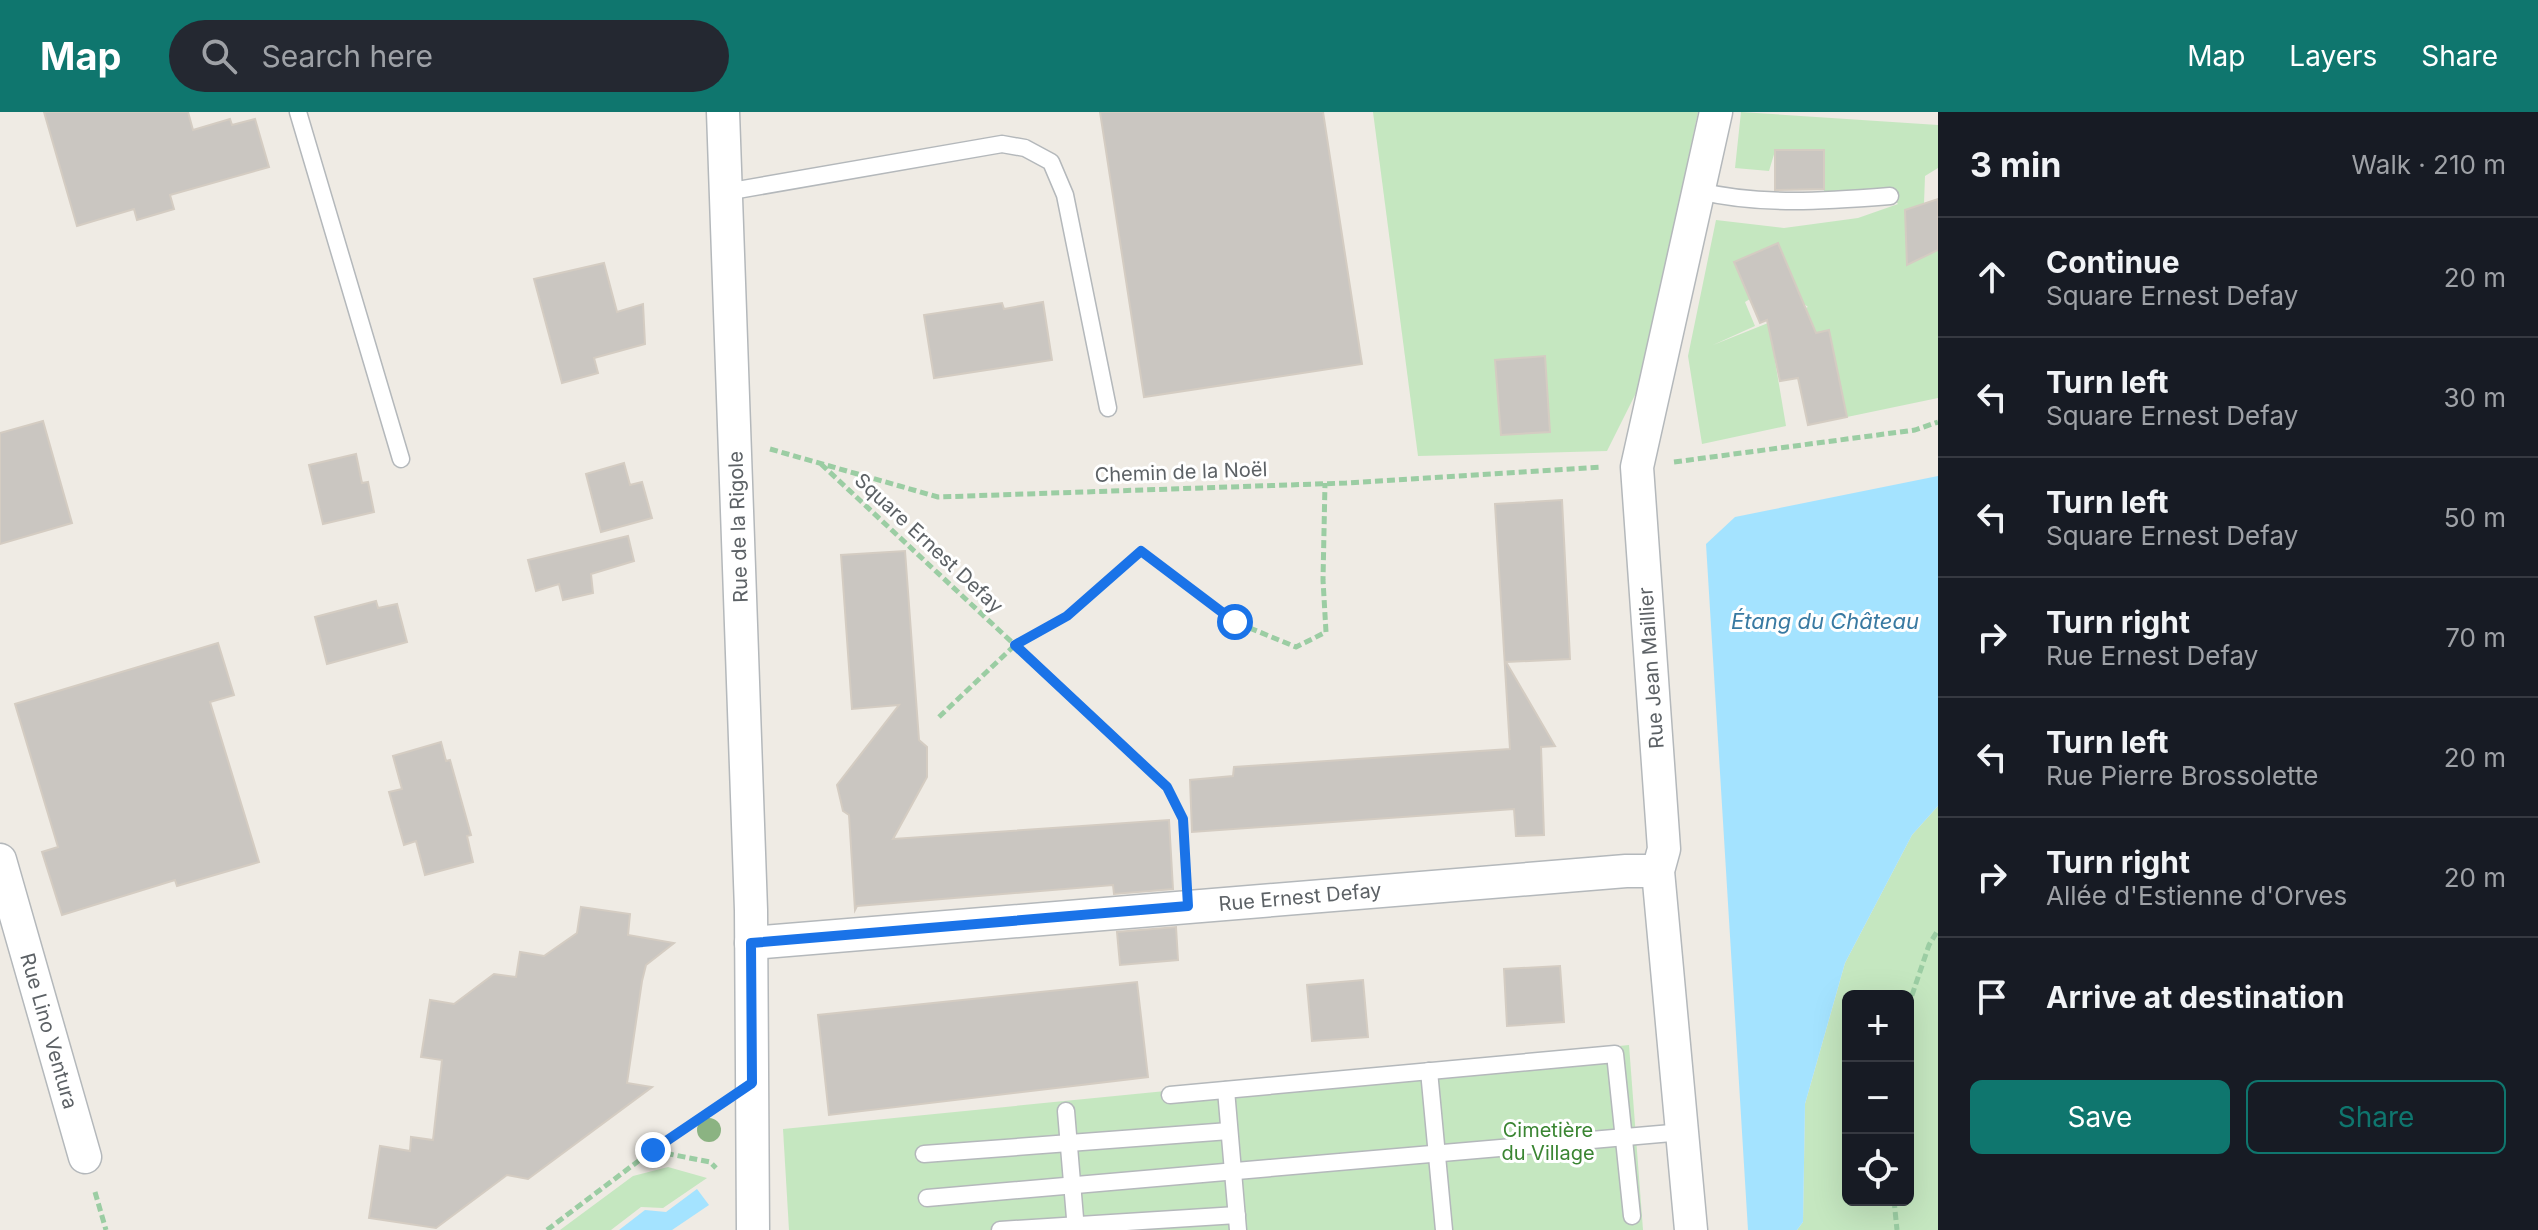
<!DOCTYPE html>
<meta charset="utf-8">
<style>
body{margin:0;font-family:Inter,sans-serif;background:#242831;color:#f1f3f6}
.controls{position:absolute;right:24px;bottom:24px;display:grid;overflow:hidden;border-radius:12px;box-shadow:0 8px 32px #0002}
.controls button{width:72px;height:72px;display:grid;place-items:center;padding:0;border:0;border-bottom:2px solid #363941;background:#171b24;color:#f1f3f6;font:40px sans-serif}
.stop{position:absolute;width:24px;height:24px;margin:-18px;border:6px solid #1a73e8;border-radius:50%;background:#fff}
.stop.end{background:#1a73e8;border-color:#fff;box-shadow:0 2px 8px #0008}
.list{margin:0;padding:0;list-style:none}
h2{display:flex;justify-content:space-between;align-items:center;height:104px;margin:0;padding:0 32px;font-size:34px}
h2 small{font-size:26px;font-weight:400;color:#9ea1a6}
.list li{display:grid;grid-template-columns:52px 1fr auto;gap:24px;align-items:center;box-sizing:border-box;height:120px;padding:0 32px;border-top:2px solid #363941}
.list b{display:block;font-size:30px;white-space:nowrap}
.list p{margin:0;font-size:26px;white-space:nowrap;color:#9ea1a6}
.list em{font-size:26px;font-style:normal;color:#9ea1a6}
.actions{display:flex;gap:16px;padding:24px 32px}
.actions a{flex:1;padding:18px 0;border:2px solid #0f766e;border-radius:12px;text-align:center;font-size:28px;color:#0f766e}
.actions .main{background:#0f766e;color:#fff}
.icon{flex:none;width:44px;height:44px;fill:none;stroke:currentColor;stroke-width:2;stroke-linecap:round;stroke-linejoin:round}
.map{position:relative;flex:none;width:1938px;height:1118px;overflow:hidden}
header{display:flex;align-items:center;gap:48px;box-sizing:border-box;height:112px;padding:0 40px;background:#0f766e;color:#fff}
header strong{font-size:38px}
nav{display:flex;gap:44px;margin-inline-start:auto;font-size:28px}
.search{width:560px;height:72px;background:#242831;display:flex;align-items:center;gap:20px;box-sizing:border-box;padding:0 28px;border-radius:44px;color:#9ea1a6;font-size:30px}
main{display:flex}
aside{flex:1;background:#171b24}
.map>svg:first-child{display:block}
.green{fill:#c5e7c0;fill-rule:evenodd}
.water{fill:#a4e3ff}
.building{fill:#cac6c1;stroke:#d4ccc2;stroke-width:2}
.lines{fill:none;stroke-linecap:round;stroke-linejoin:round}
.lane-casing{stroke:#b4b8bb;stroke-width:19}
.street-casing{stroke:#b4b8bb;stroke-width:35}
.path{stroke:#9bcda3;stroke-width:5;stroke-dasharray:8 4;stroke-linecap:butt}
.lane{stroke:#fff;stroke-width:16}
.street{stroke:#fff;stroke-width:32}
.tree{fill:#8bb382}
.route{stroke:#1a73e8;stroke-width:10}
.labels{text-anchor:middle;stroke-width:6;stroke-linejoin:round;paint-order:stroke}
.street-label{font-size:20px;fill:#5c6165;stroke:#fff}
.park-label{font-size:20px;fill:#3a8532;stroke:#fff}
.water-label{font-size:22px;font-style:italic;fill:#397aa2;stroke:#fff}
</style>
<header>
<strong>Map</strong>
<div class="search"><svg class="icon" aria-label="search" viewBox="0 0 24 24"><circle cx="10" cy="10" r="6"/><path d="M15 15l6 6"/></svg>Search here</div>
<nav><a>Map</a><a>Layers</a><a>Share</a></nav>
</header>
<main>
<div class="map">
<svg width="1938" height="1118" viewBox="0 0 1938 1118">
<rect width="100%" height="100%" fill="#efebe4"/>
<!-- green -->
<g class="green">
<polygon points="1373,0 1698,0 1641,271 1607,339 1418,344"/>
<path d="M1741,0L1938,13V56L1925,64L1924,92L1905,99L1907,152L1938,138V286L1847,305L1829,219L1772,231L1786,314L1702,332L1688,244L1716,108L1784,116L1858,106L1898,92L1885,78L1824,84V39H1775L1769,59L1735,56ZM1778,131L1804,192L1808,195L1713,233L1755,214L1745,190L1750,187L1735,150Z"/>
<path d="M1938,694V1118H1797L1803,1110L1805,992L1845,851L1912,723ZM1848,884H1908V1088H1848Z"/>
<polygon points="1629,933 1643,1118 789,1118 783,1017"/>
<polygon points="668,1055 707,1066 663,1096 641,1095 611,1118 560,1118 633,1064"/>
</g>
<!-- water -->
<g class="water">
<polygon points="1938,364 1938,694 1912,723 1845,851 1805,992 1803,1110 1797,1118 1748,1118 1706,432 1735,405"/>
<polygon points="697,1077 709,1093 672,1118 619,1118 645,1098 666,1100"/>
</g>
<!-- building -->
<g class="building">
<polygon points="44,0 188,0 193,18 230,7 232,13 255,7 269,55 170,83 174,97 137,108 134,97 77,114"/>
<polygon points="1100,0 1323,0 1362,252 1144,285"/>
<polygon points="1775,38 1824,38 1824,77 1775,78"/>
<polygon points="1938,87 1938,138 1907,153 1905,98"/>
<polygon points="1778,131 1816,221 1829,218 1847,305 1808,313 1798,266 1780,269 1767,208 1760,211 1734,150"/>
<polygon points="604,151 617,200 643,192 645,232 594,246 598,261 562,271 534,167"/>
<polygon points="1043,190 1052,248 934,266 924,203 1002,191 1004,197"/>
<polygon points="1545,244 1550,320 1501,323 1495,248"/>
<polygon points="43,309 72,411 0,432 0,321"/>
<polygon points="356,342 362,371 368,370 374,400 323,412 309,353"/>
<polygon points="624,351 630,373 642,370 652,406 601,420 586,362"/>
<polygon points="1562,388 1570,547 1506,550 1555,634 1541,635 1544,723 1516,724 1514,697 1192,720 1190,668 1233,664 1234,655 1510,637 1495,392"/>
<polygon points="628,424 634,449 591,462 593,481 563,488 559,472 536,479 528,448"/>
<polygon points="905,439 919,628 927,635 927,665 893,727 1169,708 1173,777 1114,782 1113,773 857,794 855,798 849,703 843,699 837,673 899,593 852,597 841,443"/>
<polygon points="376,489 378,496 397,492 407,530 327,552 315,505"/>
<polygon points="218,531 234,583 210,590 259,750 177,774 175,768 62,803 42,740 58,735 15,592"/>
<polygon points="441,630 446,649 450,648 471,723 467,724 473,750 425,763 416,729 404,733 389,680 402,677 393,644"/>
<polygon points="581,795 630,802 628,823 674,831 646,853 642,869 627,971 652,975 528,1067 507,1063 436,1116 369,1106 380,1034 410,1039 411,1025 433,1028 442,948 421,945 430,888 454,892 494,862 516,865 520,840 544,844 577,821"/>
<polygon points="1176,815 1178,848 1120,853 1117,820"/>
<polygon points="1560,854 1564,910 1507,914 1504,857"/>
<polygon points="1363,868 1368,925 1312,929 1307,873"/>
<polygon points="1137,870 1148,965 829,1003 818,903"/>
</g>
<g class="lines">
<!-- lane casing -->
<g class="lane-casing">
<g id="lane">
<polyline points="298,0 401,347"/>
<path d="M1699,79C1761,94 1827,89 1890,84"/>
<polyline points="726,80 1002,32 1025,36 1051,50 1065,83 1108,296"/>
<polyline points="1429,959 1444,1118"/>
<polyline points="1226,978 1238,1118"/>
<polyline points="1170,983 1615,942 1632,1104"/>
<polyline points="1066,999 1076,1118"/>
<polyline points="924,1042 1229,1019"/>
<polyline points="927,1086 1683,1020"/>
<polyline points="1000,1118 1237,1103"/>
</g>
</g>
<!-- street casing -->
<g class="street-casing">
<g id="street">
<polyline points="723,0 751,798 753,1118"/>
<polyline points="0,748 85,1045"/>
<polyline points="751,831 1626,759 1658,759"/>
<polyline points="1691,1118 1658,759 1664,737 1637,355 1716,0"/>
</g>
</g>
<!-- path -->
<g class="path">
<polyline points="770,337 938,385 1346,371 1601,355"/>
<polyline points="1674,350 1915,318 1938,310"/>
<polyline points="821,352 1167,675 1183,707 1186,759"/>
<polyline points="939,605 1015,533 1067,504 1141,439 1235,510 1296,535 1326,520 1323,468 1325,371"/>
<polyline points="1908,895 1929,833 1938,818"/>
<polyline points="654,1039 710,1050 716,1056"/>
<polyline points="95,1080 106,1118"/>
<polyline points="1894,1088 1897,1118"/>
<polyline points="547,1118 653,1038 715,996"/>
</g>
<!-- lane -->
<use href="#lane" class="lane"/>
<!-- street -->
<use href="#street" class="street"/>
</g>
<!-- trees -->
<circle class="tree" cx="709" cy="1018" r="12"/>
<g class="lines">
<!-- route -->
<polyline class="route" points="653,1038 752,971 751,831 1188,794 1183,707 1167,675 1015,533 1067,504 1141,439 1235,510"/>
</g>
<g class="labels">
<!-- street labels -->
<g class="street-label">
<text transform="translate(1181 360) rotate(-2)" y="7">Chemin de la Noël</text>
<text transform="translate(738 415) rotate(-92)" y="7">Rue de la Rigole</text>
<text transform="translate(929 431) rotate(43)" y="7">Square Ernest Defay</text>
<text transform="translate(1651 556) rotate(-94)" y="7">Rue Jean Maillier</text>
<text transform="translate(1300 785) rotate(-5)" y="7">Rue Ernest Defay</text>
<text transform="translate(49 919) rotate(74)" y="7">Rue Lino Ventura</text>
</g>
<!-- park labels -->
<g class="park-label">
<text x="1548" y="1025">Cimetière<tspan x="1548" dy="23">du Village</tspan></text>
</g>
<!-- water labels -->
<g class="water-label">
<text x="1825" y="517">Étang du Château</text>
</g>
</g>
</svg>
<div class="controls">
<button>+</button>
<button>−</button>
<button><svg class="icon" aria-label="locate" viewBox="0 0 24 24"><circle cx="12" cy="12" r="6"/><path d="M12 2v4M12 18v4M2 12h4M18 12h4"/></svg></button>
</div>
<div class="stop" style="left:1235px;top:510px"></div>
<div class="stop end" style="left:653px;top:1038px"></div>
</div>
<aside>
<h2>3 min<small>Walk · 210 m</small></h2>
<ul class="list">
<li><svg class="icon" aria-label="ahead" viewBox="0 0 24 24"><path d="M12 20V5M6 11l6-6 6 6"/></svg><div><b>Continue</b><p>Square Ernest Defay</p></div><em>20 m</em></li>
<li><svg class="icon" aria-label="left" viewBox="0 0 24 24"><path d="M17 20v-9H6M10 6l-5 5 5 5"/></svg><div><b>Turn left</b><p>Square Ernest Defay</p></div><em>30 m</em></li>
<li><svg class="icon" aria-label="left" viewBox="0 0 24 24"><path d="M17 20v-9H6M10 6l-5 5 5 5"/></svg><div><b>Turn left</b><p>Square Ernest Defay</p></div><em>50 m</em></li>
<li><svg class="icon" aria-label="right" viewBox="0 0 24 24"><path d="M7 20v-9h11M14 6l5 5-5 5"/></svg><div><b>Turn right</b><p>Rue Ernest Defay</p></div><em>70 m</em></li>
<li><svg class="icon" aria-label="left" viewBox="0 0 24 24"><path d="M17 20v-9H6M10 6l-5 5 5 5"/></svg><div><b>Turn left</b><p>Rue Pierre Brossolette</p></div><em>20 m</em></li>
<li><svg class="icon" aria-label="right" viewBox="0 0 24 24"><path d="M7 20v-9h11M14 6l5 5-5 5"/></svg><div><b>Turn right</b><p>Allée d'Estienne d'Orves</p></div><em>20 m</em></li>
<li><svg class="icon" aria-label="arrive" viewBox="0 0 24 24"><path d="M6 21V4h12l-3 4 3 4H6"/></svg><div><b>Arrive at destination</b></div></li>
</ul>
<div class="actions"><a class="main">Save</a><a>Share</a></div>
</aside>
</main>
